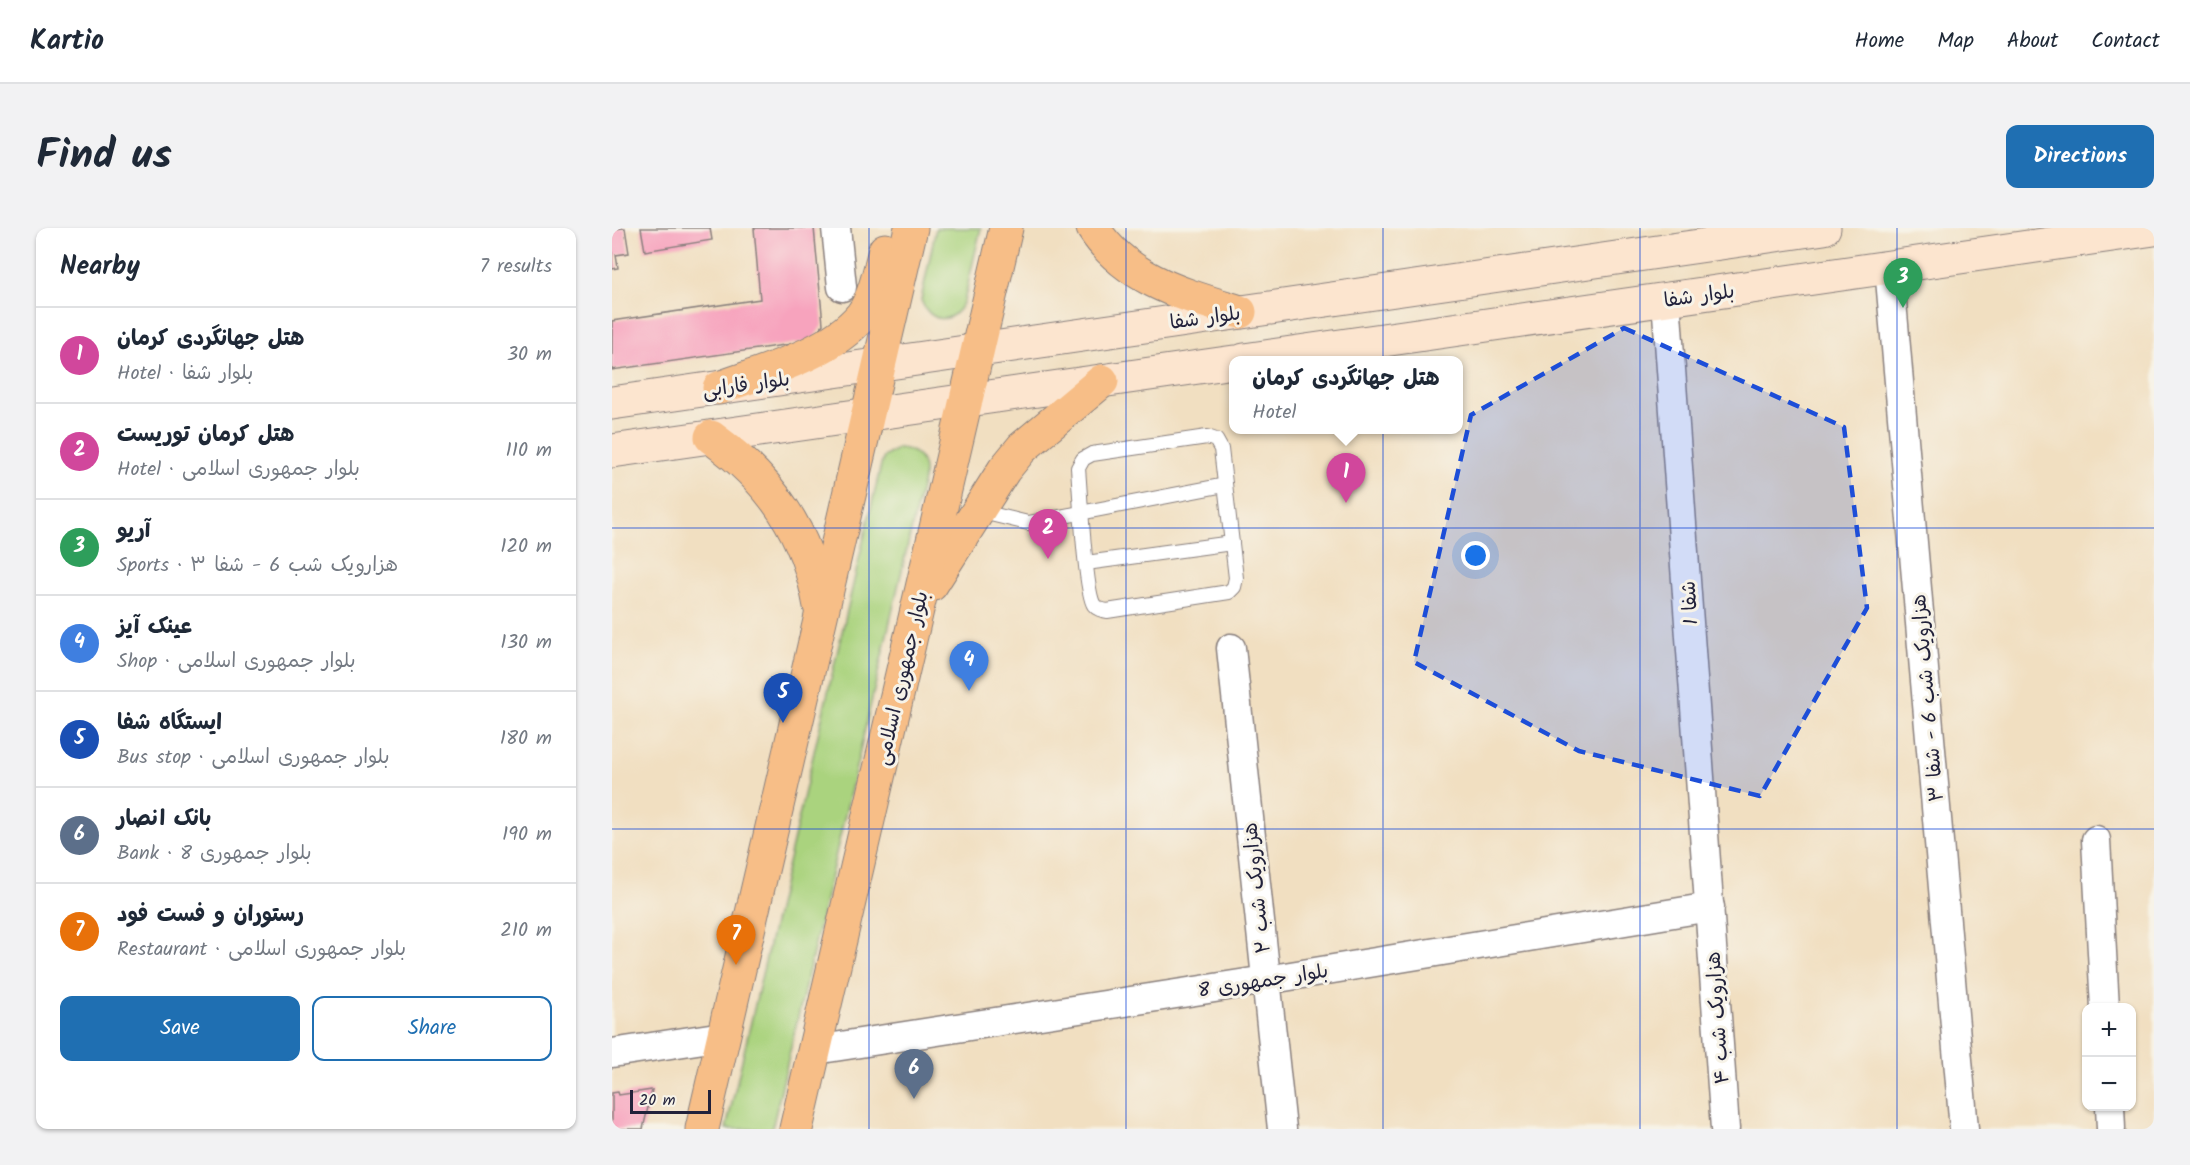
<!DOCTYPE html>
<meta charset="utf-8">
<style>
body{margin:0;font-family:Kalam,"Playpen Sans Arabic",sans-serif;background:#f2f2f3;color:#1f2937}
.controls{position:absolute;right:18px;bottom:18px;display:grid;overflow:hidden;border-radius:12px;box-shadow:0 2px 4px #0004}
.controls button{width:54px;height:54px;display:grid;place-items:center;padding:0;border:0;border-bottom:2px solid #e0e1e3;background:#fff;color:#1f2937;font:30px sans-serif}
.scale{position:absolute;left:18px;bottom:15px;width:81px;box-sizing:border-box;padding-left:6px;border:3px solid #22223b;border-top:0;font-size:16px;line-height:21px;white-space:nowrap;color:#22223b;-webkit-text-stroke:4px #f7f3e8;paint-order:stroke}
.you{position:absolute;left:864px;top:328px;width:21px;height:21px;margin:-15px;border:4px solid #fff;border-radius:50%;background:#1a73e8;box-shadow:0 0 0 9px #1a73e833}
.badge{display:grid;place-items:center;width:39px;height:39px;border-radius:50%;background:#1f6fb2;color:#fff;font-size:20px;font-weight:700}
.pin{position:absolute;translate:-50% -50px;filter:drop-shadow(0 2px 3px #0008)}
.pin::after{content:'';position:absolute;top:32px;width:21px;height:18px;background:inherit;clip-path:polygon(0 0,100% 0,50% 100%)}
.popup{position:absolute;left:617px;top:128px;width:234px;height:78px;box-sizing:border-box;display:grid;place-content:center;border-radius:12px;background:#fff;filter:drop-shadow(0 2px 4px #0005);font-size:20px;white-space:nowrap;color:#747a83}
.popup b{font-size:22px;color:#1f2937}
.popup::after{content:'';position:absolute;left:50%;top:100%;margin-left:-12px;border:12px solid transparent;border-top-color:#fff}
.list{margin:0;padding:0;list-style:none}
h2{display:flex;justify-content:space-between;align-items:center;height:78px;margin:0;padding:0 24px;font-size:26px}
h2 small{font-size:20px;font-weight:400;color:#747a83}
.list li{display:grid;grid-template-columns:39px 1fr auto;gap:18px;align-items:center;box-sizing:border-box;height:96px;padding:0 24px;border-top:2px solid #e0e1e3}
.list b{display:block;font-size:22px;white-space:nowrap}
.list p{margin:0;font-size:20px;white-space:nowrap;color:#747a83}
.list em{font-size:20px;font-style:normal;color:#747a83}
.actions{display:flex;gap:12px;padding:18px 24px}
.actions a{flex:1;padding:14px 0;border:2px solid #1f6fb2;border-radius:12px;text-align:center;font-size:21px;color:#1f6fb2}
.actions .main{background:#1f6fb2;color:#fff}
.map{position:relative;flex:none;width:1542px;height:901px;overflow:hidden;border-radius:12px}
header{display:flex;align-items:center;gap:36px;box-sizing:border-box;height:84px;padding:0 30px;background:#fff;border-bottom:2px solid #e0e1e3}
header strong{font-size:28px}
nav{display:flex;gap:33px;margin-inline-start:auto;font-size:21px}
.intro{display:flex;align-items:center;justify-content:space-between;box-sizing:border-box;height:144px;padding:0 36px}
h1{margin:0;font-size:42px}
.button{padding:15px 27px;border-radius:12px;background:#1f6fb2;color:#fff;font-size:21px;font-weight:700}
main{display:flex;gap:36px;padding:0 36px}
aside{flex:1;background:#fff;border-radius:12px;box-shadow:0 2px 4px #0004}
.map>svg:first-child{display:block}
.green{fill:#aad37e;stroke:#667a5c;stroke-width:1.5}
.building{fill:#f7a3bd}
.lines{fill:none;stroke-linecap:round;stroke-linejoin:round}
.lane-casing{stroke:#8a807e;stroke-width:16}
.street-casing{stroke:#8a807e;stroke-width:31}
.secondary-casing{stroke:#8a807e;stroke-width:35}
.primary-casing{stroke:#8a807e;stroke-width:35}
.lane{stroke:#fff;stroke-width:14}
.street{stroke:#fff;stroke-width:28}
.secondary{stroke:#fce5cf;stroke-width:33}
.primary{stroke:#f7be87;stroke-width:33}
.marked{fill:#1d4ed8;fill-opacity:0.2;stroke:#1d4ed8;stroke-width:4.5;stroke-dasharray:12 8;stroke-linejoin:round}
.grid{fill:none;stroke:#1d4ed8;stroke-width:1.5;stroke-opacity:0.55}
.labels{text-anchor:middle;stroke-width:6;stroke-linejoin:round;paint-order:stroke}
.street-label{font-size:20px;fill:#22223b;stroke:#f7f3e8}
</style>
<header>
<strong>Kartio</strong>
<nav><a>Home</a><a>Map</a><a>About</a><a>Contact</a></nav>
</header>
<div class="intro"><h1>Find us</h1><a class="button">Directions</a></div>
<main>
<aside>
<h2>Nearby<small>7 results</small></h2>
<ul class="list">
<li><span class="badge" style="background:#d1479c">1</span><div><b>هتل جهانگردی کرمان</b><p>Hotel · بلوار شفا</p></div><em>30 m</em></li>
<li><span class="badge" style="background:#d1479c">2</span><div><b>هتل کرمان توریست</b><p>Hotel · بلوار جمهوری اسلامی</p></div><em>110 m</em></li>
<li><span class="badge" style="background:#2e9e5b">3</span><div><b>آریو</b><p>Sports · هزارویک شب 6 - شفا ۳</p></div><em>120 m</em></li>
<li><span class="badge" style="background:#3f7fe0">4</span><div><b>عینک آیز</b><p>Shop · بلوار جمهوری اسلامی</p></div><em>130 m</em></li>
<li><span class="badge" style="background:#1a4fb4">5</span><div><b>ایستگاه شفا</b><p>Bus stop · بلوار جمهوری اسلامی</p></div><em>180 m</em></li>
<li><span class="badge" style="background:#5c6f8a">6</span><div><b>بانک انصار</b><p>Bank · بلوار جمهوری 8</p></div><em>190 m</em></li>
<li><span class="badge" style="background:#e8710a">7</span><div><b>رستوران و فست فود</b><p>Restaurant · بلوار جمهوری اسلامی</p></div><em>210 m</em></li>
</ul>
<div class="actions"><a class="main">Save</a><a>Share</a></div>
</aside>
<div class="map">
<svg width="1542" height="901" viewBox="0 0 1542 901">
<rect width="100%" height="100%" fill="#f7f3e8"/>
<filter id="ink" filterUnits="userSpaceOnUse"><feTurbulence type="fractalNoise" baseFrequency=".0167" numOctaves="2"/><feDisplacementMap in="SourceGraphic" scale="12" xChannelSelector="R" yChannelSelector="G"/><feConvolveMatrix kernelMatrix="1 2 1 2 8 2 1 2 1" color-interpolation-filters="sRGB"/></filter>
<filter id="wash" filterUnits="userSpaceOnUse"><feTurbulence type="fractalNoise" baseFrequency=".008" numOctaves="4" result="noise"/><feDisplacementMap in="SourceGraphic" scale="24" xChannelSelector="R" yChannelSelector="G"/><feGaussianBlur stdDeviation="1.35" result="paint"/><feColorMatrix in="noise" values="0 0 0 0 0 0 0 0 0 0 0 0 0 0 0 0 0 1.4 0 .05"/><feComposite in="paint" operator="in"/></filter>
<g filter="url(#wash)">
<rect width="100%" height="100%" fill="#f1dfc1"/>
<!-- green -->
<g class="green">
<path d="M324,0H369L352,73C341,97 318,96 309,72Z"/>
<path d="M286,220C303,221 313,230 312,247L160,901H114L269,237L272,229Z"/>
</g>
<g id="blocks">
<!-- building -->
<g class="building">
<polygon points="13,0 17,25 4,27 6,40 0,41 0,1"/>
<polygon points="29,0 98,0 100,12 33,23"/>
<polygon points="142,0 202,0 211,96 200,113 0,142 0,93 148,71"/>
<polygon points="40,862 31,901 0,901 0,865 6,864 7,867"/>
</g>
</g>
</g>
<g filter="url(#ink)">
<use href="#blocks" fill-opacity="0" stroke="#8a807e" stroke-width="1.5"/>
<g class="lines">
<!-- lane casing -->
<g class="lane-casing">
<g id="lane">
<path d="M595,209L604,212L609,221L624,350L622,359L617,364L495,383C490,382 485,381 482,377C473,364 468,263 466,240L471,231L480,226Z"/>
<polyline points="366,283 416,295 613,257"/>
<polyline points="474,335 620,315"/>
</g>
</g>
<!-- street casing -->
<g class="street-casing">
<g id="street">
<polyline points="224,0 230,59"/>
<polyline points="1277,39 1352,901"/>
<polyline points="1054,71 1113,901"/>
<polyline points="619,420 670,901"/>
<polyline points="1484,612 1493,780"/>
<polyline points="203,822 654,752 1098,679"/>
<polyline points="0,825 111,808"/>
<polyline points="1498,878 1499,901"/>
</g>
</g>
<!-- secondary casing -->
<g class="secondary-casing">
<g id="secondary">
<polyline points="632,132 1542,1"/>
<polyline points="0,175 1212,0"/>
<polyline points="0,223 622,134"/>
</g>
</g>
<!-- primary casing -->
<g class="primary-casing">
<g id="primary">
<path d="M481,0C514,52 573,67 628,84"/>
<path d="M107,160C153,143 218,126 250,87C262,71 268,42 273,22"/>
<path d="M99,209C160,253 195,304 208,378"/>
<polyline points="319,357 392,242 410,220 490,153"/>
<polyline points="90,901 299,0"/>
<polyline points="184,901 394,0"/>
</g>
</g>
<!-- lane -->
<use href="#lane" class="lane"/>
<!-- street -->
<use href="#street" class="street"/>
<!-- secondary -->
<use href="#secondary" class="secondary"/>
<!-- primary -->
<use href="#primary" class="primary"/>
</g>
</g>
<!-- marked area -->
<path class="marked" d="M1012,100L1232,199L1255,380L1148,568L967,523L802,434L859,187Z"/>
<!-- grid -->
<path class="grid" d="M257,0V901M514,0V901M771,0V901M1028,0V901M1285,0V901M0,300H1542M0,601H1542"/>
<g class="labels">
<!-- street labels -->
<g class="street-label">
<text transform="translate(1087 67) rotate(-8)" y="7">بلوار شفا</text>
<text transform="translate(593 89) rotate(-8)" y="7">بلوار شفا</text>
<text transform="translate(134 156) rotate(-8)" y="7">بلوار فارابی</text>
<text transform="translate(1077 375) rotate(-94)" y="7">شفا 1</text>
<text transform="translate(289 450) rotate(-77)" y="7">بلوار جمهوری اسلامی</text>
<text transform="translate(1315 470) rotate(-95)" y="7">هزارویک شب 6 - شفا ۳</text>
<text transform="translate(644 660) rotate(-96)" y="7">هزارویک شب ۲</text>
<text transform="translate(651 752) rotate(-9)" y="7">بلوار جمهوری 8</text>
<text transform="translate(1105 790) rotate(-94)" y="7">هزارویک شب ۴</text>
</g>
</g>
</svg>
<div class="controls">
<button>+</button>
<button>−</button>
</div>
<div class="scale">20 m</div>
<div class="you"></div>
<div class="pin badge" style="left:734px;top:275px;background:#d1479c">1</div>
<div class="popup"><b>هتل جهانگردی کرمان</b>Hotel</div>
<div class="pin badge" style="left:436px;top:331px;background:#d1479c">2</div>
<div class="pin badge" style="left:1291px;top:80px;background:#2e9e5b">3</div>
<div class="pin badge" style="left:357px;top:463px;background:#3f7fe0">4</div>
<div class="pin badge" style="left:171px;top:495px;background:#1a4fb4">5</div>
<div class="pin badge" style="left:302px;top:871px;background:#5c6f8a">6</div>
<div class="pin badge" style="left:124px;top:737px;background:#e8710a">7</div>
</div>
</main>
